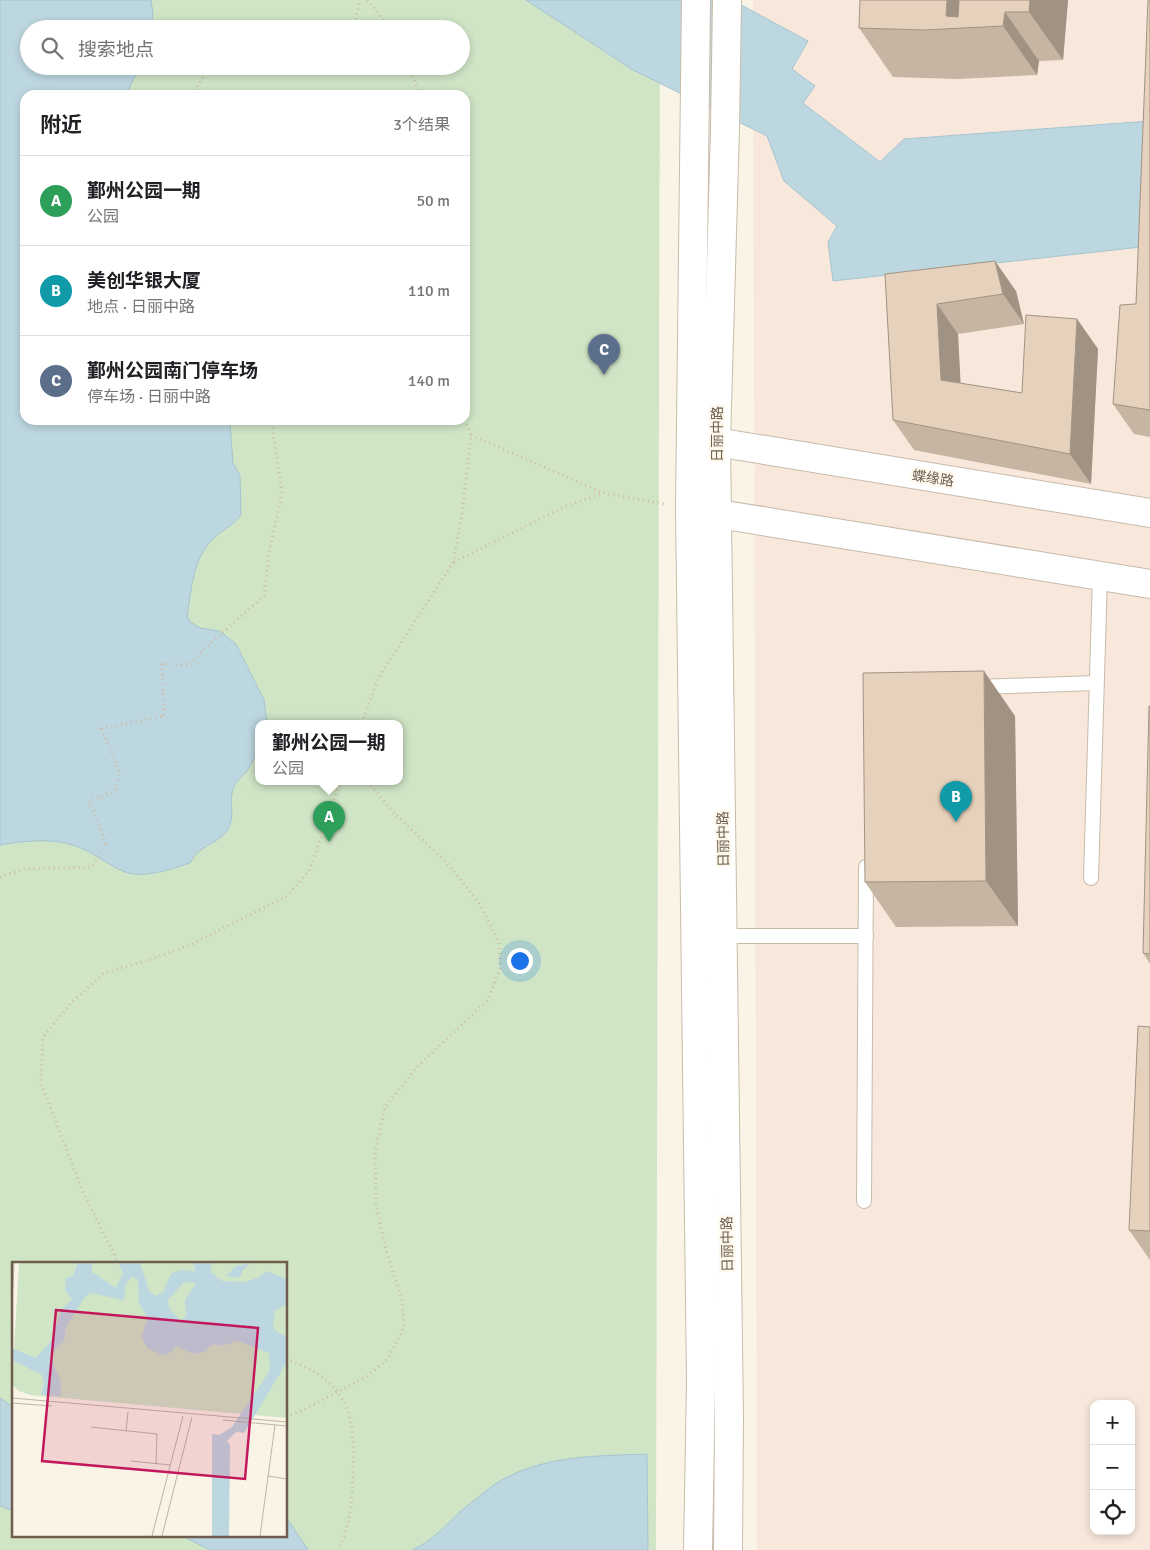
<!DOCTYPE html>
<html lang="zh">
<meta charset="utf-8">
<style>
body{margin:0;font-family:Signika,"Noto Sans SC",sans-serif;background:#f2f2f2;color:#202124}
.controls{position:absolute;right:15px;bottom:15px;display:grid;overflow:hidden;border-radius:10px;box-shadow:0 2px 8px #0003}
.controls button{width:45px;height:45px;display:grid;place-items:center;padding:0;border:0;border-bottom:1px solid #e0e0e0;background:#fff;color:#202124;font:25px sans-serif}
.you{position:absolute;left:519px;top:960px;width:18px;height:18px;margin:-12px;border:4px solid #fff;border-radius:50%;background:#1a73e8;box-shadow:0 0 0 8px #1a73e833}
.badge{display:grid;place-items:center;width:32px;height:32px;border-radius:50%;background:#ea580c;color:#fff;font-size:16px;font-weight:700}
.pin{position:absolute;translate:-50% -41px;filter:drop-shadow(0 1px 2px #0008)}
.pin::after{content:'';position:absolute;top:26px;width:18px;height:15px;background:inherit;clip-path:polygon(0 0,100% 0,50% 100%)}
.popup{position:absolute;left:255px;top:720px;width:148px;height:65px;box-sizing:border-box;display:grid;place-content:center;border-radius:10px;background:#fff;filter:drop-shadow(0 1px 4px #0005);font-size:16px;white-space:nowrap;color:#757577}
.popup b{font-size:19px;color:#202124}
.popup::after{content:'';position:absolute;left:50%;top:100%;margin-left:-10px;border:10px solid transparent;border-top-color:#fff}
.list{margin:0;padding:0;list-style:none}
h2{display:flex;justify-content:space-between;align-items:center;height:65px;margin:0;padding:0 20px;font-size:21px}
h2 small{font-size:16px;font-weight:400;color:#757577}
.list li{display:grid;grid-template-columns:32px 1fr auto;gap:15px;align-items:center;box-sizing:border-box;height:90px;padding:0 20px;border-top:1px solid #e0e0e0}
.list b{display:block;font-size:19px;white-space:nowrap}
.list p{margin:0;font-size:16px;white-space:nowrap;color:#757577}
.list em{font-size:16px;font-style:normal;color:#757577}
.icon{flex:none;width:28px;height:28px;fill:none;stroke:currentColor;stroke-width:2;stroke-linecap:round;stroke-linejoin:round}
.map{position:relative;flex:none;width:1150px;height:1550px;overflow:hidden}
.search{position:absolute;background:#fff;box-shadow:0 2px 8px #0003;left:20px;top:20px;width:450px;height:55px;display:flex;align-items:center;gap:12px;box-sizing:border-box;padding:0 18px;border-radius:28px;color:#757577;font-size:19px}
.panel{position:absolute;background:#fff;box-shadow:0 2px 8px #0003;left:20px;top:90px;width:450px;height:335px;border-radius:15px}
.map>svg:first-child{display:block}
.commercial{fill:#f8e8db;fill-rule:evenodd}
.green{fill:#cfe5c6;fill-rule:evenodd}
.water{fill:#bdd7e0;stroke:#a5c4d1}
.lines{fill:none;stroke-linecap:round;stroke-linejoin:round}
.service-casing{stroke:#c7bbac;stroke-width:16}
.tertiary-casing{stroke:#c7bbac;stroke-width:30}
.secondary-casing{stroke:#c9bcaa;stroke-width:30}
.path{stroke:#d0bba5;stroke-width:3;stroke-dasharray:1 4;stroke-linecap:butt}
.service{stroke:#fff;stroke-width:14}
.tertiary{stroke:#fff;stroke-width:28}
.secondary{stroke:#fff;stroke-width:28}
.wall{fill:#c6b5a2}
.shaded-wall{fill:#a19384}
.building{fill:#e6d2bc;stroke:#a19384}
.labels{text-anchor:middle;stroke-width:4.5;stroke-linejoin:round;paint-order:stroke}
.street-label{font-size:14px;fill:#6f5e4e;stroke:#fdf8ec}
.inset-road{fill:none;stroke:#beb4a4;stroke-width:1}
.view{fill:#c2185b;fill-opacity:0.15;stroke:#c2185b;stroke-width:2.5}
.inset-edge{fill:none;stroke:#6f5e4e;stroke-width:2.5}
</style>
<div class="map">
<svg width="1150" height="1550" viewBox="0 0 1150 1550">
<rect width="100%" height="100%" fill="#f9f4e6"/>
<!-- commercial -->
<path class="commercial" d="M753,0H1150V1550H757ZM1094,1404H1131V1531H1094Z"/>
<!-- green -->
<path class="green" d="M0,0H660L656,1550H0ZM29,29H461V66H29ZM25,95H465V420H25ZM259,723H399V781H259ZM14,1264H286V1536H14Z"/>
<!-- water -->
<g class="water">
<path d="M0,0H151L153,15L150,29H29V66H140L126,95H25V420H228L230,424L233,463L240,476L241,515C234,525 224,529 215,537C192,558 192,588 187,616L190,622L200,628L219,631L236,644L264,700L267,723H259C259,742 258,755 247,771C241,778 234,782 232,793C230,805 235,819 227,831C216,845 199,845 190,863C172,869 143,879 125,872C107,865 93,851 73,845C51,838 22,841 0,845Z"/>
<polygon points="526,0 732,0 808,41 792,69 815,86 803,103 880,162 904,139 1150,121 1150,246 833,281 828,242 837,226 784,181 767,136 633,70"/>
<polygon points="0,1398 14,1408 14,1511 0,1506"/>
<path d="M647,1454L648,1550H412C440,1537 449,1519 471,1503C481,1495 491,1486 502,1480C546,1455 599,1456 647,1454Z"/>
<polygon points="286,1517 308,1550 210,1550 183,1536 286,1536"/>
</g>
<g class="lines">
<!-- service casing -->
<g class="service-casing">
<g id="service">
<polyline points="977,687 1096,683"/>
<polyline points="1091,878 1100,576"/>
<polyline points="724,936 866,936"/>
<polyline points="864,1201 866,867"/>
</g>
</g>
<!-- tertiary casing -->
<g class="tertiary-casing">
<g id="tertiary">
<polyline points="716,442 1150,513"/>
<polyline points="719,514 1150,584"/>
</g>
</g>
<!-- secondary casing -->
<g class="secondary-casing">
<g id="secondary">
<polyline points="696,0 690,509 701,1382 698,1550"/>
<polyline points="727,0 725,129 716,442 729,1418 728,1550"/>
</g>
</g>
<!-- path -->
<g class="path">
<polyline points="367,0 391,29"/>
<polyline points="353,29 360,0"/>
<polyline points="409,66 420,95"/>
<polyline points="192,95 208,69 215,66"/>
<polyline points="471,435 603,493"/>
<polyline points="454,562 566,506 604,493 664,504"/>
<polyline points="362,723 378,678 453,563 462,514 471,435 465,420"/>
<polyline points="0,877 24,869 92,867 106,844 89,801 114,792 120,773 102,729 164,716 162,664 190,665 203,650 264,596 270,547 282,492 271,420"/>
<polyline points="119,1264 83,1192 41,1083 43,1037 70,1004 104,973 149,960 190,945 287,896 309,871 341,781"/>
<path d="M286,1359C349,1381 356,1415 353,1476C352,1504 350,1525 338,1550"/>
<polyline points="286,1416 304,1410 367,1376 388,1359 404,1327 402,1300 387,1254 376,1205 375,1152 385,1107 417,1067 487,1001 500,968 499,943 481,906 449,865 394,813 367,781"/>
</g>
<!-- service -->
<use href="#service" class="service"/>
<!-- tertiary -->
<use href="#tertiary" class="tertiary"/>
<!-- secondary -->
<use href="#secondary" class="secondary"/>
</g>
<!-- wall -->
<g class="wall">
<polygon points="1068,0 1063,60 1039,61 1037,75 957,79 893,77 859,28"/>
<polygon points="1150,0 1150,437 1134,434 1113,404 1136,304"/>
<polygon points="885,274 1016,291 1024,324 958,334 960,383 1022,393 1077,319 1098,349 1091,484 914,450 893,420"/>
<polygon points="1150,706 1150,964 1143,953"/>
<polygon points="1015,716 1018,926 896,927 865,882"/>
<polygon points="1150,1027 1150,1260 1129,1230"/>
</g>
<!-- shaded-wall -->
<g class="shaded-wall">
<polygon points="947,0 984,0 982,27 946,16"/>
<polygon points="1030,0 1068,0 1063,60 1029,12"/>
<polygon points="1005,12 1039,61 1037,75 1003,26"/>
<polygon points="995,261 1016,291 1024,324 1003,294"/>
<polygon points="937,304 958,334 962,410 941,380"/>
<polygon points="1077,319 1098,349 1091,484 1070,454"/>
<polygon points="984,671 1015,716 1018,926 986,881"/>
</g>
<!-- building -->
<g class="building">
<polygon points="860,0 947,0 946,16 958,17 959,0 1030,0 1029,12 1005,12 1003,26 923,30 859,28"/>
<polygon points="1148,0 1150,0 1150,410 1113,404 1120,305 1136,304"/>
<polygon points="995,261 1003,294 937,304 941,380 1022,393 1026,315 1077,319 1070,454 893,420 885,274"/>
<polygon points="984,671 986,881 865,882 863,673"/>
<polygon points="1149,706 1150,706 1150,954 1143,953"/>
<polygon points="1138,1026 1150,1027 1150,1231 1129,1230"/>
</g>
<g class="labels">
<!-- street labels -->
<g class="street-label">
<text transform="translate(717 434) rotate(-90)" y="5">日丽中路</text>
<text transform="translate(933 478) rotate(9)" y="5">蝶缘路</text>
<text transform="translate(723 839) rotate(-91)" y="5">日丽中路</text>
<text transform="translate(727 1244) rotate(-91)" y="5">日丽中路</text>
</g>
</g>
<!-- overview -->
<g transform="translate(12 1262)">
<rect width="275" height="275" fill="#f9f4e6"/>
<path d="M7,1H275V156L18,133L7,129L0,123Z" fill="#cfe5c6"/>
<path d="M65,1H80V10L104,26L111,11L106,1H128L137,29L144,34L151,30L159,12L168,8L183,9L182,1H199V10L210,19L233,20L248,15L254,9L275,17V42L263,49L261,61L263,68L275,75V100L232,171L224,170L215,179L218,183L217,274H200V172L207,173L220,165L245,128L258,108L257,91L226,79L209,84L201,82L192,90L181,92L164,84L159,90L150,93L135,86L130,74L136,56L127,42L126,18L120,15L114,21L112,38L79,31L72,36L54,65L52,79L37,93L48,118L49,134L29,133L32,121L30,113L0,98L1,87L24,96L39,79L50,47L60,37L53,28L54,16L62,13ZM172,20L184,21L173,38L174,55L168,58L157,46L156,38ZM239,1L231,8L228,16L214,14L224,4Z" fill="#bdd7e0" fill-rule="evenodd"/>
<path class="inset-road" d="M0,43L2,1M0,136L275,160M0,141L40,144M211,158L275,164M79,165L145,172L144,202M114,169L116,150M119,199L158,203M256,214L275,217M140,274L171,154M150,274L180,155M248,274L263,163"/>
<path class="view" d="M44,48L246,66L233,217L30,199Z"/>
<rect width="275" height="275" class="inset-edge"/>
</g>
</svg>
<div class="controls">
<button>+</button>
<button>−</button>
<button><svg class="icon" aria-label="locate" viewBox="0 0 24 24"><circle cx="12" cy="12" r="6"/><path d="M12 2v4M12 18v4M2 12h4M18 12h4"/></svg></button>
</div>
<div class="you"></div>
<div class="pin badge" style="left:329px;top:842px;background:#2e9e5b">A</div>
<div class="popup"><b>鄞州公园一期</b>公园</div>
<div class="pin badge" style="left:956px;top:822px;background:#0f9aa8">B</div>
<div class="pin badge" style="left:604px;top:375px;background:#5c6f8a">C</div>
<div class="search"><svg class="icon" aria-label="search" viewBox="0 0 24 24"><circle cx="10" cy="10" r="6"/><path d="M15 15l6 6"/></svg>搜索地点</div>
<section class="panel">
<h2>附近<small>3个结果</small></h2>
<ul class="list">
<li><span class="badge" style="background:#2e9e5b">A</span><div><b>鄞州公园一期</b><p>公园</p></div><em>50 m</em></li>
<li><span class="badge" style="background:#0f9aa8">B</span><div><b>美创华银大厦</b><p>地点 · 日丽中路</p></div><em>110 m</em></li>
<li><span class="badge" style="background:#5c6f8a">C</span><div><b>鄞州公园南门停车场</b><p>停车场 · 日丽中路</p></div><em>140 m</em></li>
</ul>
</section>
</div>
